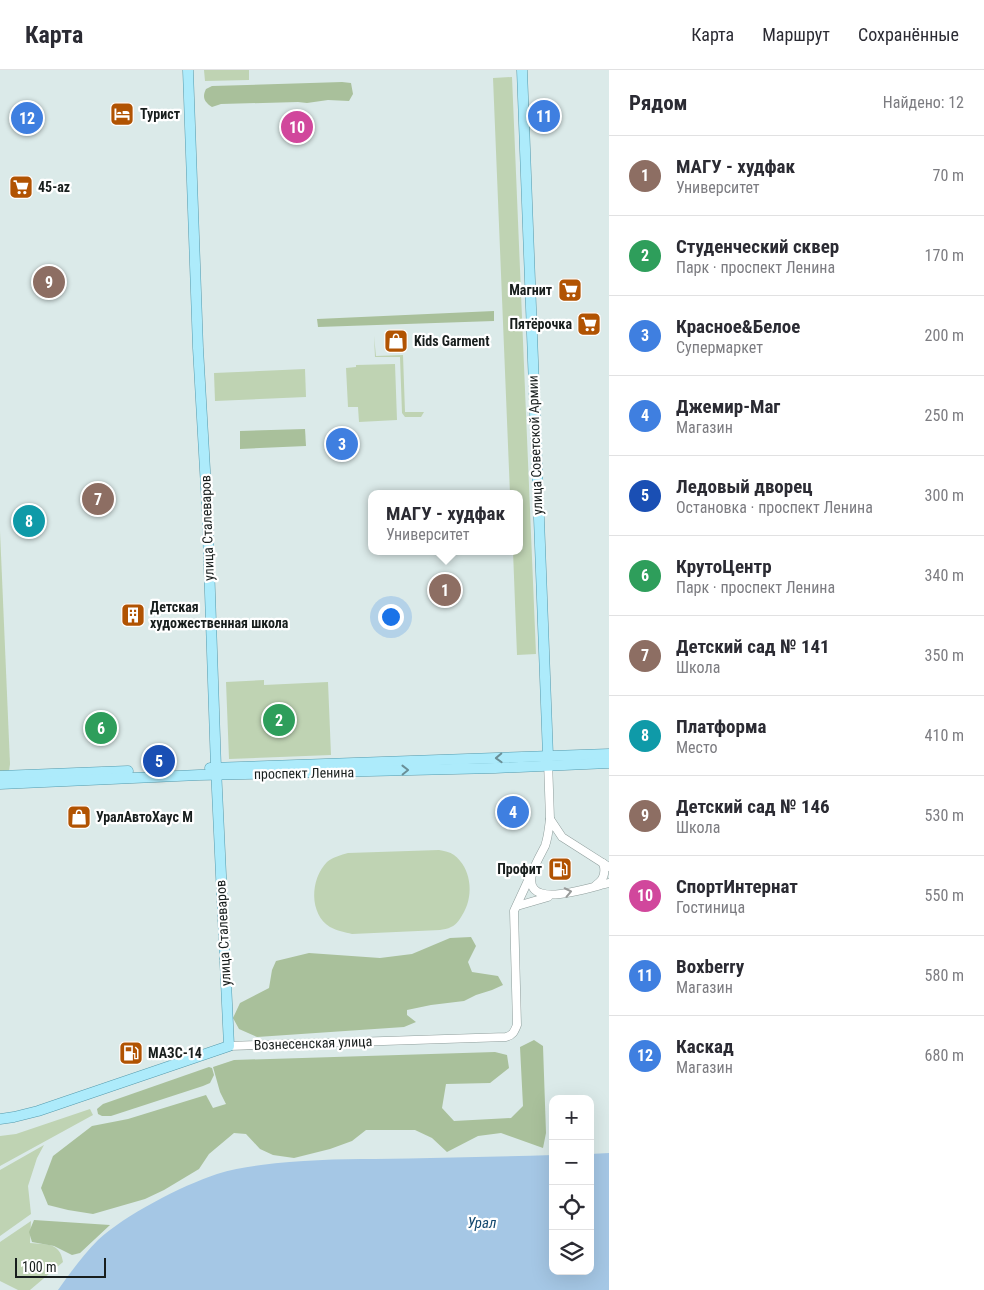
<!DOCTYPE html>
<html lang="ru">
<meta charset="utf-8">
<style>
body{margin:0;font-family:"Roboto Condensed",sans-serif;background:#f2f2f3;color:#2b2b33}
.controls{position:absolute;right:15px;bottom:15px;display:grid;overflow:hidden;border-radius:10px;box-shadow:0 5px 20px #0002}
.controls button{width:45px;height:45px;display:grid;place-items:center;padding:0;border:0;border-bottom:1px solid #e1e1e2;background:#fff;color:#2b2b33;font:25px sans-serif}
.scale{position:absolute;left:15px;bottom:12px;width:91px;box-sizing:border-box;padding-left:5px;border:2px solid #181e1d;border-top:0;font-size:14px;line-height:18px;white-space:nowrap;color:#181e1d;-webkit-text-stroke:4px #fff;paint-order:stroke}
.you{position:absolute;left:390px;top:546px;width:18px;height:18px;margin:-12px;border:4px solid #fff;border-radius:50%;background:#1a73e8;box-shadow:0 0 0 8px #1a73e833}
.badge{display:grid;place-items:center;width:32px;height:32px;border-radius:50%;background:#0f766e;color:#fff;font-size:16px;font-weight:700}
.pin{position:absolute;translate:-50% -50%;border:2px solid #fff;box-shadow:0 1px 5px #0006}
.popup{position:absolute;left:368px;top:420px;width:155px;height:65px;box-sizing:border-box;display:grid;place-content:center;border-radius:10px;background:#fff;filter:drop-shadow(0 1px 4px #0005);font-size:16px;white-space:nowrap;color:#7c7c81}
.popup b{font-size:19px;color:#2b2b33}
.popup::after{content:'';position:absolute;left:50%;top:100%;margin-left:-10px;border:10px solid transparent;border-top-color:#fff}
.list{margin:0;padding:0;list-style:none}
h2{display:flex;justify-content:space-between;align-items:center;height:65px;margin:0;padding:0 20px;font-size:21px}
h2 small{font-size:16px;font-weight:400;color:#7c7c81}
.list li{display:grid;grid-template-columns:32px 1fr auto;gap:15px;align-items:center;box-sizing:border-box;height:80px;padding:0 20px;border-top:1px solid #e1e1e2}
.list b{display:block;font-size:19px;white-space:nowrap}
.list p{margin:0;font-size:16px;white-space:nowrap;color:#7c7c81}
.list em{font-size:16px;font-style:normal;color:#7c7c81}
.icon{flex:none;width:28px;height:28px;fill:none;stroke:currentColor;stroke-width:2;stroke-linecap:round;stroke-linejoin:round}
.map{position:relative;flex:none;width:609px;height:1220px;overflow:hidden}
header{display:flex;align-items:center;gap:30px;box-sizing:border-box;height:70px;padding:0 25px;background:#fff;border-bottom:1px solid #e1e1e2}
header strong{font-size:24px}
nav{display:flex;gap:28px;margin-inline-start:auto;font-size:18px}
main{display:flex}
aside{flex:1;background:#fff}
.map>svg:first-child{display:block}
.green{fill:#bfd3b3}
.forest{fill:#a9c09b}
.water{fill:#a5c7e5}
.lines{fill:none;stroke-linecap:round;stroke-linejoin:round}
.minor-casing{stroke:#8e9d9b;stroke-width:9}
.major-casing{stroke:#559aac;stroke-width:11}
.minor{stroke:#fff;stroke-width:8}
.major{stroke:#adebfb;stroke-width:10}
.oneway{stroke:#6a8f97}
.oneway2{stroke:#979a99}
.labels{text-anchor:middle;stroke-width:4.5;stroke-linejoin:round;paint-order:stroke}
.poi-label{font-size:14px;font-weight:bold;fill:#181e1d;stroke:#fff;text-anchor:start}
.street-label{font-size:14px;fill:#181e1d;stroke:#fff}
.water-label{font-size:15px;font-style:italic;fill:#12486f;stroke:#fff}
</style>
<header>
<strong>Карта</strong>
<nav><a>Карта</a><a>Маршрут</a><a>Сохранённые</a></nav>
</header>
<main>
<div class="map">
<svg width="609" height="1220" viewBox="0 0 609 1220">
<rect width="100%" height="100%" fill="#dbeae9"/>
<!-- green -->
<g class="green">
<polygon points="204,0 249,0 249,10 205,11"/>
<polygon points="512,7 536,584 517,585 513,481 519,481 519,424 510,424 493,8"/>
<polygon points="374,266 376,286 403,285 405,342 424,342 421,347 405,347 402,343 400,287 375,287"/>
<polygon points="395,294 397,350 359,352 358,337 348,337 346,298 356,297 356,295"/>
<polygon points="305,299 306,327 215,331 214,303"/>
<polygon points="0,461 10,694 9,701 0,703"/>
<polygon points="264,610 264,615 328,612 331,685 229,689 226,612"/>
<path d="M439,780C444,781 450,782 454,785C471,798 474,824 464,842C461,847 457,855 451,857C448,859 443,859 440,860L352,864C345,862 337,861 330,857C309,844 310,809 327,792C333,787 341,785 348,783Z"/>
<polygon points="90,1039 93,1045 0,1096 0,1066 16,1064"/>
<polygon points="44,1075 37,1088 28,1116 31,1144 0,1166 0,1100"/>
<path d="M31,1151L30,1173C47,1175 60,1172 63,1192L30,1220H18L0,1211V1172Z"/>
</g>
<!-- forest -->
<g class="forest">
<path d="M342,12L351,13L353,24L349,31L328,30L307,33L298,32L221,34L212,37C204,32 202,27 206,19L212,16Z"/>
<polygon points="494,241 494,251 318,257 317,249"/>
<polygon points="305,359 306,376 240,379 240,361"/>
<polygon points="471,867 476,876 468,892 472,902 498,906 503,915 492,920 476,925 464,931 431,935 407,940 407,945 416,952 404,957 257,967 239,959 233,948 240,933 269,918 272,900 276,891 309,883 380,888 412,884 450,868"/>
<polygon points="534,970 543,976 546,1063 543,1078 501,1063 478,1066 447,1082 432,1068 415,1060 366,1060 352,1071 330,1079 294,1088 273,1085 260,1079 246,1064 234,1063 209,1084 199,1099 164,1120 145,1129 93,1144 68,1140 48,1135 41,1118 53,1086 92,1056 128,1049 206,1025 213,1038 226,1034 220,1022 213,997 234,990 495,982 507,985 509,998 490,1013 446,1014 442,1038 454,1051 511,1048 523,1036 520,977"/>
<polygon points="209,997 212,998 214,1005 210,1013 203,1016 111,1046 102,1046 98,1044 97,1039 103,1034"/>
<polygon points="34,1150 110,1155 80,1183 72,1185 54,1176 32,1172 29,1162"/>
</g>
<!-- water -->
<path class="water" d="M609,1083V1220H58C70,1203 83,1185 98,1170C125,1145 181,1116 217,1104C231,1099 247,1097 261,1095C299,1090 337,1089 375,1089C434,1088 493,1087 553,1085V1201H590V1084Z"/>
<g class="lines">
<!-- minor casing -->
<g class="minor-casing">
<g id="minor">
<polyline points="548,691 550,749"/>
<path d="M609,797L562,767L550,749C549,758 548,768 545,776C541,784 536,792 533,801C519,843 591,817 609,813"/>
<path d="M596,815C604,810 606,802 603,793"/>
<polyline points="517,836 548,827"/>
<path d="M229,976L506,967C513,965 514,962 517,955L514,841L532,802"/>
</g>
</g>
<!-- major casing -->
<g class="major-casing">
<g id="major">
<polyline points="522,0 548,686"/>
<polyline points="210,698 609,684"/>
<polyline points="0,706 128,701"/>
<polyline points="0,714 199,705 495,698 609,693"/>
<polyline points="0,1049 14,1047 38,1041 229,976 216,698 207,435 198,278 188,0"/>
</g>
</g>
<!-- minor -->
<use href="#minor" class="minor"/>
<!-- major -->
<use href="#major" class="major"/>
</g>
<!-- one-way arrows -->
<defs><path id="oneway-chevron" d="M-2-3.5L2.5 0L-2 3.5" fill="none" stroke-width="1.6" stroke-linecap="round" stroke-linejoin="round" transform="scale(1.25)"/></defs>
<g class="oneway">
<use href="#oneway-chevron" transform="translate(499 688) rotate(178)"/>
<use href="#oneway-chevron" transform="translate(405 700) rotate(-1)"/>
</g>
<use class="oneway2" href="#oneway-chevron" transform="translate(568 822) rotate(-12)"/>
<!-- icons -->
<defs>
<g id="hotel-square" transform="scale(1.25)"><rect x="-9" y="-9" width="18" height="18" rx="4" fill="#b15302" stroke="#fff"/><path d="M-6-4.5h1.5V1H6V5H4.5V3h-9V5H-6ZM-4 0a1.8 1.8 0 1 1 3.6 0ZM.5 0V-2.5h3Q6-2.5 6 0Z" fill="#fff"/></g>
<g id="supermarket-square" transform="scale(1.25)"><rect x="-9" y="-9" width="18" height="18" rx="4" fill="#b15302" stroke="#fff"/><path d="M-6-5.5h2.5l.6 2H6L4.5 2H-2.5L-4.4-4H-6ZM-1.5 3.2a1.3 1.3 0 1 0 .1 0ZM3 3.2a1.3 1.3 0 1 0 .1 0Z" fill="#fff"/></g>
<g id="shop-square" transform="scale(1.25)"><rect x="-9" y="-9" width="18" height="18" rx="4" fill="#b15302" stroke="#fff"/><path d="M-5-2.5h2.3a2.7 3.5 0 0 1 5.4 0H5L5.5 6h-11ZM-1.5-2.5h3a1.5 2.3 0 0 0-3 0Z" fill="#fff"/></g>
<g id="building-square" transform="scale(1.25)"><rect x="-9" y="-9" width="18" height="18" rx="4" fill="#b15302" stroke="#fff"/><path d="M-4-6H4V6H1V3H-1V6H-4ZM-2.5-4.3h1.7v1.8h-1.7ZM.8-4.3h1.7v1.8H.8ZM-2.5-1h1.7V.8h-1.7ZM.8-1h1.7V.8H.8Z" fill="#fff"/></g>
<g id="fuel-square" transform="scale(1.25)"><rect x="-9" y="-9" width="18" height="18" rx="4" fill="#b15302" stroke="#fff"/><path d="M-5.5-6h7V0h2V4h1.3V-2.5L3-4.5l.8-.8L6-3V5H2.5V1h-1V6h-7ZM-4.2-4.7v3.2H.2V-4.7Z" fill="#fff"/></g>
</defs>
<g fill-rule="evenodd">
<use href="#hotel-square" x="122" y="44"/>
<use href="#supermarket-square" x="21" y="117"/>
<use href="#supermarket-square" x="570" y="220"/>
<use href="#supermarket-square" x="589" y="254"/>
<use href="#shop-square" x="396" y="271"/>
<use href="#building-square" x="133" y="545"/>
<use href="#shop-square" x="79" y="747"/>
<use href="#fuel-square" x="560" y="799"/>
<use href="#fuel-square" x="131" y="983"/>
</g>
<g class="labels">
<!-- poi labels -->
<g class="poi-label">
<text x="140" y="49">Турист</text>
<text x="38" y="122">45-az</text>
<text x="552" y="225" text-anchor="end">Магнит</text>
<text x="572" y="259" text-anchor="end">Пятёрочка</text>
<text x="414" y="276">Kids Garment</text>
<text x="150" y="542">Детская<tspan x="150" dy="16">художественная школа</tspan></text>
<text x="96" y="752">УралАвтоХаус М</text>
<text x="542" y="804" text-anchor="end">Профит</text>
<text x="148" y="988">МАЗС-14</text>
</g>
<!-- street labels -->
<g class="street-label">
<text transform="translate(535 375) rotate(-92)" y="5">улица Советской Армии</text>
<text transform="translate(207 458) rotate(-92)" y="5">улица Сталеваров</text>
<text transform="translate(304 703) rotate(-1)" y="5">проспект Ленина</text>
<text transform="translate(223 863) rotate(-93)" y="5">улица Сталеваров</text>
<text transform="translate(313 973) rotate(-2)" y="5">Вознесенская улица</text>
</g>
<!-- water labels -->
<g class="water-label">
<text x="482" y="1158">Урал</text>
</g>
</g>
</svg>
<div class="controls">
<button>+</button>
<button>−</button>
<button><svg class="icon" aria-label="locate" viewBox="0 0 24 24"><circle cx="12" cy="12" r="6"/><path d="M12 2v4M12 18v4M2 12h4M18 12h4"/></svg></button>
<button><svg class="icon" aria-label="layers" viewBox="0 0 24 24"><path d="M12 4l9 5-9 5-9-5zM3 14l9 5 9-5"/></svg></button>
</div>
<div class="scale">100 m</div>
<div class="you"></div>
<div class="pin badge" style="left:445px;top:520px;background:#8d6e63">1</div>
<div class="popup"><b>МАГУ - худфак</b>Университет</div>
<div class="pin badge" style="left:279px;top:650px;background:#2e9e5b">2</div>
<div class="pin badge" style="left:342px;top:374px;background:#3f7fe0">3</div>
<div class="pin badge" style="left:513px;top:742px;background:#3f7fe0">4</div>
<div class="pin badge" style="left:159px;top:691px;background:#1a4fb4">5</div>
<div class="pin badge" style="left:101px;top:658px;background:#2e9e5b">6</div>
<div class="pin badge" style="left:98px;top:429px;background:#8d6e63">7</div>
<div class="pin badge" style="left:29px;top:451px;background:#0f9aa8">8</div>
<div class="pin badge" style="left:49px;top:212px;background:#8d6e63">9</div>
<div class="pin badge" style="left:297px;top:57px;background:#d1479c">10</div>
<div class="pin badge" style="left:544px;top:46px;background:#3f7fe0">11</div>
<div class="pin badge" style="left:27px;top:48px;background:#3f7fe0">12</div>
</div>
<aside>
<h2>Рядом<small>Найдено: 12</small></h2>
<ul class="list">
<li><span class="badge" style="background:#8d6e63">1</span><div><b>МАГУ - худфак</b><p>Университет</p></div><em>70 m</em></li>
<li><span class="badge" style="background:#2e9e5b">2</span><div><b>Студенческий сквер</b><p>Парк · проспект Ленина</p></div><em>170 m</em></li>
<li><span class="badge" style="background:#3f7fe0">3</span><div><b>Красное&amp;Белое</b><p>Супермаркет</p></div><em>200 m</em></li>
<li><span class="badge" style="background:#3f7fe0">4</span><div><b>Джемир-Маг</b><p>Магазин</p></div><em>250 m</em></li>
<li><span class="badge" style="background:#1a4fb4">5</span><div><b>Ледовый дворец</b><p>Остановка · проспект Ленина</p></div><em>300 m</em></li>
<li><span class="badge" style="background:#2e9e5b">6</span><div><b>КрутоЦентр</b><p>Парк · проспект Ленина</p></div><em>340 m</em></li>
<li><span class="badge" style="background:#8d6e63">7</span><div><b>Детский сад № 141</b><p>Школа</p></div><em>350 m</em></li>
<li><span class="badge" style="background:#0f9aa8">8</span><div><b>Платформа</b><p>Место</p></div><em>410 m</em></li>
<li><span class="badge" style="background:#8d6e63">9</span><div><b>Детский сад № 146</b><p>Школа</p></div><em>530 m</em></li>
<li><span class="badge" style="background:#d1479c">10</span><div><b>СпортИнтернат</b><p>Гостиница</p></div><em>550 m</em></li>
<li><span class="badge" style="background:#3f7fe0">11</span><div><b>Boxberry</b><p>Магазин</p></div><em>580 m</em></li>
<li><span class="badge" style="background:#3f7fe0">12</span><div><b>Каскад</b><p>Магазин</p></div><em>680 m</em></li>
</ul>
</aside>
</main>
